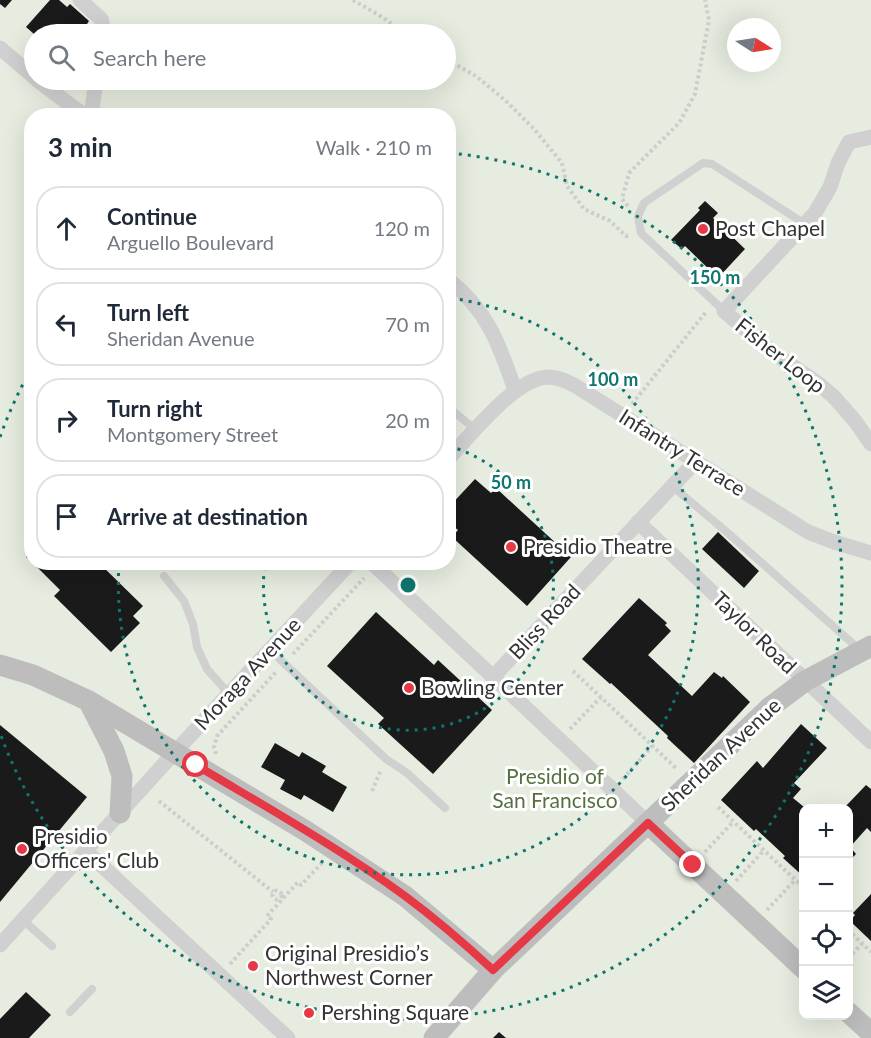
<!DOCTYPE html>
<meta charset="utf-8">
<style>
body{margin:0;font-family:Lato,sans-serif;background:#f2f2f3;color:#1f2937}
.controls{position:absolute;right:18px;bottom:18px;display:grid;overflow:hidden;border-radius:12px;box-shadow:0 6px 24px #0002}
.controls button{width:54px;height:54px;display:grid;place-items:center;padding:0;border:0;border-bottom:2px solid #e0e1e3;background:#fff;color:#1f2937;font:30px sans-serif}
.compass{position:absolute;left:727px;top:18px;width:54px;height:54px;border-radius:50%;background:#fff;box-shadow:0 6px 24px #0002;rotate:102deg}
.stop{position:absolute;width:18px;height:18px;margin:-14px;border:4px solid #e63946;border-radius:50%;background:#fff}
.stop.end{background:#e63946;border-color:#fff;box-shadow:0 2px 6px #0008}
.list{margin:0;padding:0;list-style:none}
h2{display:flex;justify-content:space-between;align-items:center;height:78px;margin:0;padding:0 24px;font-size:26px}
h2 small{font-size:20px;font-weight:400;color:#747a83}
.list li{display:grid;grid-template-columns:39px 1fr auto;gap:18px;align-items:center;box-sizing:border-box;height:84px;margin:0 12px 12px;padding:0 12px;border:2px solid #e0e1e3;border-radius:24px}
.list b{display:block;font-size:22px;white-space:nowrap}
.list p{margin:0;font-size:20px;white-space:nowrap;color:#747a83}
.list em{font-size:20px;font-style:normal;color:#747a83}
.icon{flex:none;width:33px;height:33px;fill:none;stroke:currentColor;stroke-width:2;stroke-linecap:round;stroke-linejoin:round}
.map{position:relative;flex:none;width:871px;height:1038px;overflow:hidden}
.search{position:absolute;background:#fff;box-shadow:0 6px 24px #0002;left:24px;top:24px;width:432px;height:66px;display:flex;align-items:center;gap:15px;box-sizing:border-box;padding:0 21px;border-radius:33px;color:#747a83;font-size:22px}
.panel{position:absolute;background:#fff;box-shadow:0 6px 24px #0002;left:24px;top:108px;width:432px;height:462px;border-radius:24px}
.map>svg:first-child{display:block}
.green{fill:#e6ecdf;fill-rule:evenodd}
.building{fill:#1a1a1a}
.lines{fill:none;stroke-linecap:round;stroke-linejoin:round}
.path{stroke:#cdcdcd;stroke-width:4;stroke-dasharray:3 3;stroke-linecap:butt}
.lane{stroke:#d0d0d0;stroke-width:8}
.street{stroke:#d0d0d0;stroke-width:15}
.secondary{stroke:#bdbdbd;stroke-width:21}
.route{stroke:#e63946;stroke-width:8}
.ring{fill:none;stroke:#0f766e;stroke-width:3;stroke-dasharray:3 6}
.poi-dot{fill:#e63946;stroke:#fff;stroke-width:2}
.labels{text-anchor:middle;stroke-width:6;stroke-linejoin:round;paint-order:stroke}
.poi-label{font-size:21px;fill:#333;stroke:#fff;text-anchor:start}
.street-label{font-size:21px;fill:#333;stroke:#fff}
.park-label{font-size:21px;fill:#56703f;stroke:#fff}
.centre{fill:#0f766e;stroke:#fff;stroke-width:3}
.ring-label{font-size:18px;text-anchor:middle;font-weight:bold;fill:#0f766e;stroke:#fff;stroke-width:6;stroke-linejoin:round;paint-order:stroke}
</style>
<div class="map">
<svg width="871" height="1038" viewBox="0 0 871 1038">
<rect width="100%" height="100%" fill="#fff"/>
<!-- green -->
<path class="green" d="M0,0H871V1038H0ZM736,27H772V63H736ZM34,34H446V80H34ZM32,116H448V562H32ZM804,808H848V1016H804Z"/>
<!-- building -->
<g class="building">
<polygon points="0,0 12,0 5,8 0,4"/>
<polygon points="50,0 59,0 67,7 70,4 89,21 87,24 99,34 34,34 26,27"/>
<polygon points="705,201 718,213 713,218 745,249 718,278 685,246 682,249 671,240 700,210 698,208"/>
<polygon points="475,479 491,493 496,488 571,557 527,606 452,537 458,530 448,522 448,508"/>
<polygon points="718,532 759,571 744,588 702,549"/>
<polygon points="32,551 32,562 26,557"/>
<polygon points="32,562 98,562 143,606 133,616 140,623 111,652 54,596 60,590"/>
<polygon points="639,598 667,623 665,625 671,631 648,655 692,696 714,672 722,678 723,676 750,702 694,763 667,738 668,736 611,683 610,684 582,659"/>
<polygon points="376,612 434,665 438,660 492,710 433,774 378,724 384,718 327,666"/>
<polygon points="801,724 827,748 794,783 801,789 793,798 804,807 804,877 783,858 785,856 756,829 754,831 721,800 757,761 763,768"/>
<polygon points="0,725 87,797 0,902"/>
<polygon points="275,743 299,757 302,752 326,766 322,772 347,787 333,812 304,795 301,800 280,789 285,780 261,767"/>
<polygon points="866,785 871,789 871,832 867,828 850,847 856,854 848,862 848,808 844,808"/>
<polygon points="871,894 871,941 850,921 855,915 853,913"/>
<polygon points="26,992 51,1015 29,1038 0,1038 0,1019"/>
<polygon points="499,1032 506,1038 493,1038"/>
</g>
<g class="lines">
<!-- path -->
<g class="path">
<path d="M353,0C365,8 395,21 399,34"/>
<polyline points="446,63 455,64 476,76 507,102 534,129 562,163 567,186 584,209 610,221 626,236 629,235"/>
<polyline points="628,206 622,199 629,173 679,123 695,94 709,20 705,0"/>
<polyline points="632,404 706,312"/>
<polyline points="293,654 364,578"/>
<polyline points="573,671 677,769"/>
<polyline points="570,729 601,697"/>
<polyline points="216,754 214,747 217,736 276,672"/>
<polyline points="623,779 652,746"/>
<polyline points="372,791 381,770"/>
<polyline points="159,801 273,892"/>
<polyline points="718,807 804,888"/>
<polyline points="705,852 733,822"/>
<polyline points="736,881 764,850"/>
<circle cx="277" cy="895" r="4.5"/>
<polyline points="767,910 795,880"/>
<polyline points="848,930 871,952"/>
<polyline points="848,958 862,944"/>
<polyline points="230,964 271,919 267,916 298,882 301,885 322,863"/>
</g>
<!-- lane -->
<g class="lane">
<polyline points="724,311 641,233 638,216 644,203 703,163 712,164 805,224"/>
<polyline points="448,407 476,430"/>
<polyline points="672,486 728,533 860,650"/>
<polyline points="164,576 184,601 193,624 197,647 207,669 229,694"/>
<polyline points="270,650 386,759 407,773 445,808"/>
<polyline points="23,920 52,946"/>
<polyline points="70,1012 92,989"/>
</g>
<!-- street -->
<g class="street">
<polyline points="80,0 101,19 105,34"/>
<polyline points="0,48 34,77"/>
<polyline points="37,80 85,116"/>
<polyline points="91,116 96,80"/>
<polyline points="871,137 849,142 838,163 830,187 815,213 724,311 771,351 820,385 834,397 855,421 871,444"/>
<path d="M448,279C488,311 499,344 515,390"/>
<path d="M448,459C471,435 515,378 548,377C558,377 566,381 574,385L808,532L834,542L871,553"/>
<polyline points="638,522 871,742"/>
<polyline points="371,562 648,823"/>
<polyline points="493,677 695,462"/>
<polyline points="86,851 288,1038"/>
<polyline points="0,945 175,752 351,562"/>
</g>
<!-- secondary -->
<g class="secondary">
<polyline points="0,665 33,675 89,701 306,831 405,896 493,970"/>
<polyline points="89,702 114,751 122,776 120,813"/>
<polyline points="648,823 804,969"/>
<polyline points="848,1012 871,1033"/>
<polyline points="434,1038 493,970 769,708 805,681 871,646"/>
</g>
</g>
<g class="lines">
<!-- route -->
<path class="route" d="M196,765C266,807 339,848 405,896C436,919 465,944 493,970L648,823L693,865"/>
</g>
<!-- distance rings -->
<g class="ring">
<path d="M449 446A145 145 0 1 1 265 564"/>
<path d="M451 298A290 290 0 1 1 119 565"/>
<path d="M0 437A434 434 0 0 1 30 371M450 153A434 434 0 1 1 0 733"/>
</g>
<!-- markers -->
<g class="poi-dot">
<circle cx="703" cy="229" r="6"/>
<circle cx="511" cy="547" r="6"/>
<circle cx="409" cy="688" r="6"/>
<circle cx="22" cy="849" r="6"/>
<circle cx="253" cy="966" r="6"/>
<circle cx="309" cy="1013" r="6"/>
</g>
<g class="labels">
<!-- poi labels -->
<g class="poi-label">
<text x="715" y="236">Post Chapel</text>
<text x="523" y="554">Presidio Theatre</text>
<text x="421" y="695">Bowling Center</text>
<text x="34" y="844">Presidio<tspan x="34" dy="24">Officers' Club</tspan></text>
<text x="265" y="961">Original Presidio’s<tspan x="265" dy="24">Northwest Corner</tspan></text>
<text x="321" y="1020">Pershing Square</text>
</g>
<!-- street labels -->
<g class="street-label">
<text transform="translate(780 356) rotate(38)" y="7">Fisher Loop</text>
<text transform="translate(682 453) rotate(32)" y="7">Infantry Terrace</text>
<text transform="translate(545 622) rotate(-47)" y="7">Bliss Road</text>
<text transform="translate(754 633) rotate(44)" y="7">Taylor Road</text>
<text transform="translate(248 674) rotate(-47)" y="7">Moraga Avenue</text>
<text transform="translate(721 755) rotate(-43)" y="7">Sheridan Avenue</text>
</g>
<!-- park labels -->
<g class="park-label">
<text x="555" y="784">Presidio of<tspan x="555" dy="24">San Francisco</tspan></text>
</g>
</g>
<circle cx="408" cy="585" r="9" class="centre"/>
<g class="ring-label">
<text x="715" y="284">150 m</text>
<text x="613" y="386">100 m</text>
<text x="511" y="489">50 m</text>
</g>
</svg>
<div class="controls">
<button>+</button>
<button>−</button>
<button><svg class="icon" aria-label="locate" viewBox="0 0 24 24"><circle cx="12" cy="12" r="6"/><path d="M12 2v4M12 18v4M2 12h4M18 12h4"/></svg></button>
<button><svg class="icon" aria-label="layers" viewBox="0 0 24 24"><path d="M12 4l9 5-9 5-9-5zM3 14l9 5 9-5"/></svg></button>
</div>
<svg class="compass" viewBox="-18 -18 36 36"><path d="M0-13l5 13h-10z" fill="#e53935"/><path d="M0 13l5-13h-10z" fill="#747a83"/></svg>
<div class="stop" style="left:196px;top:765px"></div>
<div class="stop end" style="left:693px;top:865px"></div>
<div class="search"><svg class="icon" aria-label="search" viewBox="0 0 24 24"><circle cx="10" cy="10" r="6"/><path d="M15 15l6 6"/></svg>Search here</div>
<section class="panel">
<h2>3 min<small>Walk · 210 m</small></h2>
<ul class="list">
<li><svg class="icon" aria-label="ahead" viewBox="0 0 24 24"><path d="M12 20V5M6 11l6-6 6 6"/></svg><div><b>Continue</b><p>Arguello Boulevard</p></div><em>120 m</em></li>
<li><svg class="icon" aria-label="left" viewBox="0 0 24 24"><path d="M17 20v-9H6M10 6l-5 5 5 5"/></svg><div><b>Turn left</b><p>Sheridan Avenue</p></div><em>70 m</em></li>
<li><svg class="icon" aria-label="right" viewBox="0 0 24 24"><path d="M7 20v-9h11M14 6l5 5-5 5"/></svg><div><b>Turn right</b><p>Montgomery Street</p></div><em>20 m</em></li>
<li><svg class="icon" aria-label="arrive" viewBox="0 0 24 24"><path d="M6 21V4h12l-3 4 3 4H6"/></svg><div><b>Arrive at destination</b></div></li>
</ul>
</section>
</div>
